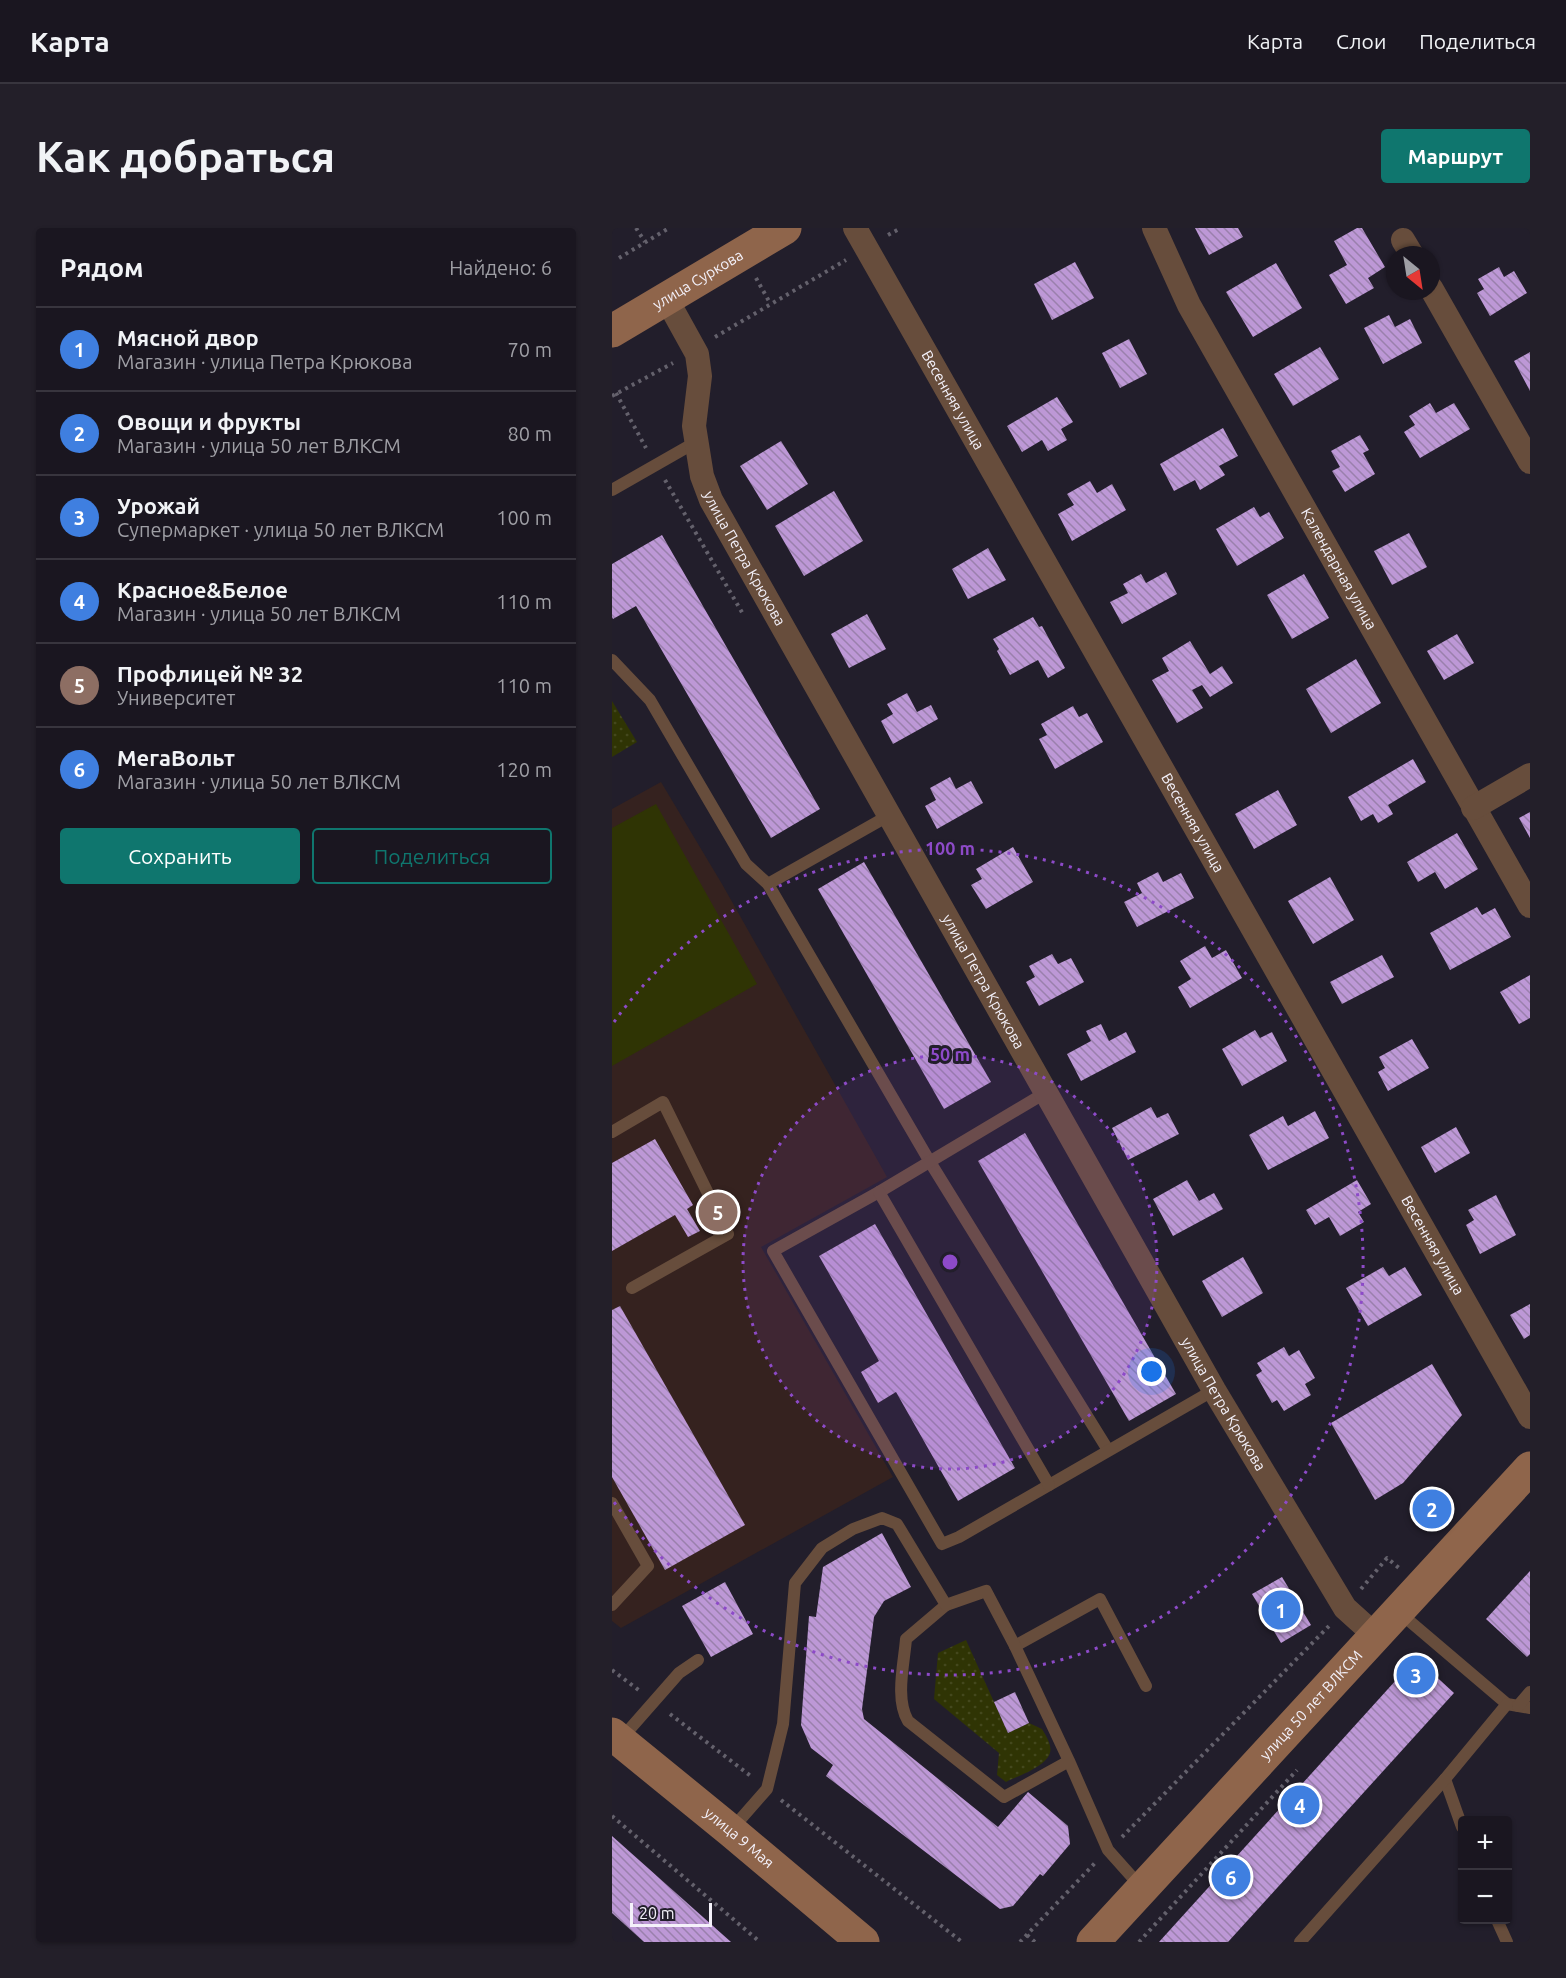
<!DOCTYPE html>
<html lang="ru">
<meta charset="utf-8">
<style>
body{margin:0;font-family:Ubuntu,sans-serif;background:#231f29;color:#f1f3f6}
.controls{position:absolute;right:18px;bottom:18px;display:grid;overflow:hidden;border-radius:6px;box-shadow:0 2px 4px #0004}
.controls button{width:54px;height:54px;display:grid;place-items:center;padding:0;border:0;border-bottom:2px solid #38353e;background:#1a1620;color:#f1f3f6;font:30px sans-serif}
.compass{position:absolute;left:774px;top:18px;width:54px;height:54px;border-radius:50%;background:#1a1620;box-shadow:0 2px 4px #0004;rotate:150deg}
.scale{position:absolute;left:18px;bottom:15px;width:82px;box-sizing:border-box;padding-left:6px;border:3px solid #f4f1fa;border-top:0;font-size:16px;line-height:21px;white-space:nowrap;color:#f4f1fa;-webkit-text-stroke:4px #221e2b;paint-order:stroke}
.you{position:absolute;left:540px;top:1144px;width:21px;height:21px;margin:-15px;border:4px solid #fff;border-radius:50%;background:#1a73e8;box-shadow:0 0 0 9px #1a73e833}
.badge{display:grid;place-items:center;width:39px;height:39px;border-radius:50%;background:#0f766e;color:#fff;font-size:20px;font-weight:700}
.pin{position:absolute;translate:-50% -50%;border:3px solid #fff;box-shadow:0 2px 6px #0006}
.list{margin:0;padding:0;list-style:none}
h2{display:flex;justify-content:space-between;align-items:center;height:78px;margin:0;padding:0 24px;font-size:26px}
h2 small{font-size:20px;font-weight:400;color:#9f9fa5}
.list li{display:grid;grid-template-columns:39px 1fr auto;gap:18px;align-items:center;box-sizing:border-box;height:84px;padding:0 24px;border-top:2px solid #38353e}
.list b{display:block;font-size:22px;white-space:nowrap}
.list p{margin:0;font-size:20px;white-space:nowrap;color:#9f9fa5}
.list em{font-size:20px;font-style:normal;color:#9f9fa5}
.actions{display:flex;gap:12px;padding:18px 24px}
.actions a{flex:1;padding:14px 0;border:2px solid #0f766e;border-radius:6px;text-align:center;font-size:21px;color:#0f766e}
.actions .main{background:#0f766e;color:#fff}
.map{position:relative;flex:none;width:918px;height:1714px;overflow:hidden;border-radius:6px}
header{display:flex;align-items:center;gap:36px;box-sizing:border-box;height:84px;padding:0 30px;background:#1a1620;border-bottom:2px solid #38353e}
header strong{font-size:28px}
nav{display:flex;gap:33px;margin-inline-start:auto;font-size:21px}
.intro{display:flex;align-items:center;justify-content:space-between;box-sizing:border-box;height:144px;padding:0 36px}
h1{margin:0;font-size:42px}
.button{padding:15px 27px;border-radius:6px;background:#0f766e;color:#fff;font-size:21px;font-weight:700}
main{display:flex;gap:36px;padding:0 36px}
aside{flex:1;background:#1a1620;border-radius:6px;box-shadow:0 2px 4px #0004}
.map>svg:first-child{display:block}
.education{fill:#35221f}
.green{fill:url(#green-dots)}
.pitch{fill:#2f3404}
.building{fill:url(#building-back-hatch)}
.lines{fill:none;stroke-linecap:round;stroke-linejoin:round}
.path{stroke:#64616c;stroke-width:4;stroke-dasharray:3 4.5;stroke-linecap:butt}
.service{stroke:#674d3c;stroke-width:12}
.minor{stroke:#674d3c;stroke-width:24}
.secondary{stroke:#8f654b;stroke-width:33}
.ring{fill:none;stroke:#8d4ac8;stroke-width:3;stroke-dasharray:3 6}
.labels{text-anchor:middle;stroke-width:6;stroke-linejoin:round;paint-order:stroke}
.street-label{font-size:15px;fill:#f4f1fa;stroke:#221e2b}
.centre{fill:#8d4ac8;stroke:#221e2b;stroke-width:3}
.ring-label{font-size:18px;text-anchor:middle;font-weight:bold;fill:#8d4ac8;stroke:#221e2b;stroke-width:6;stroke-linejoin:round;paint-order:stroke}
</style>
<header>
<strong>Карта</strong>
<nav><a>Карта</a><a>Слои</a><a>Поделиться</a></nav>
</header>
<div class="intro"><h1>Как добраться</h1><a class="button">Маршрут</a></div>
<main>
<aside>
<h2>Рядом<small>Найдено: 6</small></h2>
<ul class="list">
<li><span class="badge" style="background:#3f7fe0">1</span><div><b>Мясной двор</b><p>Магазин · улица Петра Крюкова</p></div><em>70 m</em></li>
<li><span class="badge" style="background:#3f7fe0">2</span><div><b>Овощи и фрукты</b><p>Магазин · улица 50 лет ВЛКСМ</p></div><em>80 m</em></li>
<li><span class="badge" style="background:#3f7fe0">3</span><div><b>Урожай</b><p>Супермаркет · улица 50 лет ВЛКСМ</p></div><em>100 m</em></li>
<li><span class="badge" style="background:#3f7fe0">4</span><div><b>Красное&amp;Белое</b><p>Магазин · улица 50 лет ВЛКСМ</p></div><em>110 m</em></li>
<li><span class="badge" style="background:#8d6e63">5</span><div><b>Профлицей № 32</b><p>Университет</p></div><em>110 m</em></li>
<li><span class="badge" style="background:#3f7fe0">6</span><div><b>МегаВольт</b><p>Магазин · улица 50 лет ВЛКСМ</p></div><em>120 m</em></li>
</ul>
<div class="actions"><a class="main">Сохранить</a><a>Поделиться</a></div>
</aside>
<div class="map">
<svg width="918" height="1714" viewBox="0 0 918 1714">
<defs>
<pattern id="green-dots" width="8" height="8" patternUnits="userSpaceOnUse" patternTransform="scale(1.5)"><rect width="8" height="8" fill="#2f3404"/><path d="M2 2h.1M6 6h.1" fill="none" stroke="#44481d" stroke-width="1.8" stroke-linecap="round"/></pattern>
<pattern id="building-back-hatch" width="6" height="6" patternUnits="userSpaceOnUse" patternTransform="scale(1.5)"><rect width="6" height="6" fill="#bd98d6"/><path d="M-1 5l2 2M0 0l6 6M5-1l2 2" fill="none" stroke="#9a80ac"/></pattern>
</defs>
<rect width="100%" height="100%" fill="#221e2b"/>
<!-- education -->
<polygon class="education" points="49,554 110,656 275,949 149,1019 281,1249 9,1400 0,1393 0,581"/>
<!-- green -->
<g class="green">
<polygon points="0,473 25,514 0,529"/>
<path d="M354,1412L396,1505L417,1495L430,1501C433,1506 437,1512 438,1518C443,1536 407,1547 394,1554L385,1547L387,1525L322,1471L326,1425Z"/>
</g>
<!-- pitch -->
<polygon class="pitch" points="44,576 145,756 0,838 0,600"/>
<!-- building -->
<g class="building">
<polygon points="583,0 626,0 631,9 597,27"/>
<polygon points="745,0 750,0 773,39 756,50 762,60 734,76 717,47 735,37 722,13"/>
<polygon points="463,34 482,70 440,92 422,56"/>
<polygon points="664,35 690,80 641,109 614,64"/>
<polygon points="887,39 892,49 902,43 915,65 878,88 865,65 872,61 866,51"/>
<polygon points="777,87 783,99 798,91 810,115 771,136 752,100"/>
<polygon points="517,111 535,146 508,160 490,125"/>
<polygon points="708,119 727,151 681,178 662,146"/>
<polygon points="918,124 918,163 902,133"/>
<polygon points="445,169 461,194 449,201 455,212 436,223 430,212 410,224 395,198"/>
<polygon points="818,175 824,185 842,175 858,201 808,230 792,204 803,197 797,188"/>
<polygon points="611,200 626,228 607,238 613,247 588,262 583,252 562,263 548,236"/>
<polygon points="748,207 757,222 751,225 763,246 733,264 720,243 728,239 719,223"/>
<polygon points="169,213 196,256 155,282 128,238"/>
<polygon points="478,253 485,265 500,256 514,282 460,313 446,286 462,277 455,266"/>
<polygon points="222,263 251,313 192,348 163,298"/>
<polygon points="642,279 648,289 657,284 672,310 625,338 604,301"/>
<polygon points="797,305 815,339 780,357 762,323"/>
<polygon points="50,307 208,581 159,610 24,378 1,391 0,389 0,336"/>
<polygon points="376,320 394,352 356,371 340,341"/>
<polygon points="554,344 565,366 510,396 498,374 516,365 511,356 529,346 534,355"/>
<polygon points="692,346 717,390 680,411 655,367"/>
<polygon points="255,386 274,421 237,440 219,406"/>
<polygon points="421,389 427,399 430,398 453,440 436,450 426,432 398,447 385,423 387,421 381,411"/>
<polygon points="845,406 862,435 832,452 815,423"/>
<polygon points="578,413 598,446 610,438 621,455 598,469 590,457 580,462 591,480 565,495 540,452 557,443 550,430"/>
<polygon points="744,431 769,475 719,505 694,461"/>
<polygon points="295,465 305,484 319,477 326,491 281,516 269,493 281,486 275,476"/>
<polygon points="461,478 467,489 475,485 491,514 443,541 427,511 435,507 429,496"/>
<polygon points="801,531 814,554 776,577 781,586 766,595 761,586 749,593 736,569"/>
<polygon points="338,549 344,561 359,553 371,575 325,601 313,578 324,572 318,560"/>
<polygon points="666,562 685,597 642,621 623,586"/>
<polygon points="918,584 918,610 907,590"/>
<polygon points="845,605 866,641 833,661 823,644 806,654 795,634"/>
<polygon points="401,619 421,654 374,681 359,657 370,651 364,641"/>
<polygon points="252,634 379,854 332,881 206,661"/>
<polygon points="546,644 551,654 569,645 582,670 525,699 512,674 530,665 525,655"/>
<polygon points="718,649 742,692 701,716 676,673"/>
<polygon points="865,679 870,687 883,680 899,709 838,742 818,705"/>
<polygon points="593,718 600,730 614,722 630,750 578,780 566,759 579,751 568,733"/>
<polygon points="440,726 446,736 459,730 472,754 427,778 414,754 423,749 417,738"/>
<polygon points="770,727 782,749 730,776 718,754"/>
<polygon points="918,747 918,790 907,796 888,764"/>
<polygon points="489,796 497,813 514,804 524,824 469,853 455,826 479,813 474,803"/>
<polygon points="643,802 648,810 660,804 675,833 630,858 610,821"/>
<polygon points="800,811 817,840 776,863 766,844 773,840 767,829"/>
<polygon points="539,879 545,890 556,885 567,906 516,932 500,900"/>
<polygon points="703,883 717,910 656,942 637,907 671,888 676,898"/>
<polygon points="844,899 858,925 823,945 809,919"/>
<polygon points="413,905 564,1166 517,1193 366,933"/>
<polygon points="43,911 81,977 75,981 88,1003 76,1009 63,987 0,1023 0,935"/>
<polygon points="575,952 587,973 602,965 611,981 561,1008 541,971"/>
<polygon points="745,952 759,976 746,984 752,994 728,1008 717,989 703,997 694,982"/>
<polygon points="884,967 904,1007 868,1026 854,997 862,992 856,982"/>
<polygon points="263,996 403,1240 346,1273 284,1164 266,1175 249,1144 267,1133 207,1028"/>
<polygon points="631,1029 651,1065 610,1089 590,1053"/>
<polygon points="771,1039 777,1048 793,1039 810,1067 756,1098 734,1060"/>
<polygon points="918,1076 918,1107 912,1111 898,1087"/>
<polygon points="8,1078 133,1297 53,1342 0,1249 0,1082"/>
<polygon points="672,1119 677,1128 687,1122 703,1150 693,1156 699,1167 672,1183 665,1172 660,1175 644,1147 650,1143 645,1135"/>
<polygon points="820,1136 850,1187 791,1255 763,1272 719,1195"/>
<polygon points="821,1267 834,1281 819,1295 806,1282"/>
<polygon points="270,1305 299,1359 272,1373 262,1389 250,1481 252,1491 386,1599 416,1564 456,1598 458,1616 431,1648 428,1646 401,1678 388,1681 214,1548 221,1537 199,1520 189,1497 197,1388 204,1389 211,1339"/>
<polygon points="918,1343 918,1426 915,1429 874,1391"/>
<polygon points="670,1349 699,1397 669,1415 640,1366"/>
<polygon points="113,1354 141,1406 99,1429 70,1378"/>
<polygon points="804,1430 842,1465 616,1714 547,1714"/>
<polygon points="403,1464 417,1495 396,1505 382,1474"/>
<polygon points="0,1608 119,1714 32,1714 0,1685"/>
</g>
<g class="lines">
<!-- path -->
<g class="path">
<polyline points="24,0 33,14"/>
<polyline points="276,7 289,0"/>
<polyline points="7,30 57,0"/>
<polyline points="144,50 158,75"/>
<polyline points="103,109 234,32"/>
<polyline points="4,165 34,220"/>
<polyline points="0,168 61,135"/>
<polyline points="53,252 131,386"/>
<polyline points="749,1361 775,1330 787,1340"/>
<polyline points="0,1442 28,1463"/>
<polyline points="58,1486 140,1549"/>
<polyline points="169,1572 350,1714"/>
<polyline points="0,1588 148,1714"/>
<polyline points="510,1609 717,1398"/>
<polyline points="415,1707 423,1714"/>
<polyline points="408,1714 483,1635"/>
<polyline points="527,1714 685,1542"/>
</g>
<!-- service -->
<g class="service">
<polyline points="0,262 84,214"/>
<polyline points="0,432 38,472 134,636 156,656"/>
<polyline points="276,588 156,656 318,934 496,1222"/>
<polyline points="433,865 267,964 161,1023 330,1316 347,1309 602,1162"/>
<polyline points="0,904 51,874 116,1006 20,1060"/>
<polyline points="267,964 437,1257"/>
<polyline points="0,1275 36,1338 0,1377"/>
<polyline points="788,1385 895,1476 918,1480"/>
<polyline points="403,1418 488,1371 534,1458"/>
<polyline points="906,1478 918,1464"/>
<polyline points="9,1511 67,1445 86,1432"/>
<path d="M457,1533L392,1569L296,1493C283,1471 292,1436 294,1411L334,1377L374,1363L403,1418L457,1533L496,1622L529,1659"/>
<polyline points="833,1551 850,1599"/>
<polyline points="119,1602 155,1561 171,1496 183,1355 210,1320 241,1301 270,1290 285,1296 334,1377"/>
<polyline points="885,1692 895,1714"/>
<polyline points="688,1714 833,1551 895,1476"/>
</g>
<!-- minor -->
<g class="minor">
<path id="s1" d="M243,0L918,1189"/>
<path id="s2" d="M542,0L577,77L918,678"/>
<polyline points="791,12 800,27"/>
<polyline points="819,60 918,234"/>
<path id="s3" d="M54,70L85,126L88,148L82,198L90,248L99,272L602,1162L733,1380L764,1408"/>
<polyline points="861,580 918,547"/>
</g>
<!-- secondary -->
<g class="secondary">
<path id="s4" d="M0,103L173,0"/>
<path id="s5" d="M0,1506L119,1603L251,1714"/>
<path id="s6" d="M481,1714L918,1240"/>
</g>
</g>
<!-- distance rings -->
<circle cx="338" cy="1034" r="207" fill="#8d4ac8" fill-opacity=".12"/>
<g class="ring">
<circle cx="338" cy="1034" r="207"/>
<path d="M2 794A413 413 0 1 1 2 1274"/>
</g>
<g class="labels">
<!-- street labels -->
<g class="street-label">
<text dy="5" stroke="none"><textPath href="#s4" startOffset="100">улица Суркова</textPath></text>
<text dy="5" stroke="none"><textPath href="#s1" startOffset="198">Весенняя улица</textPath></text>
<text dy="5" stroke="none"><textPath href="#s3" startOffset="280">улица Петра Крюкова</textPath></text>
<text dy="5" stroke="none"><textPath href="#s2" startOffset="388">Календарная улица</textPath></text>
<text dy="5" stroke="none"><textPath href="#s1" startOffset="684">Весенняя улица</textPath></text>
<text dy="5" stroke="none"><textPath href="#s3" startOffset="766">улица Петра Крюкова</textPath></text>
<text dy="5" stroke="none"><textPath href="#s1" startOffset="1170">Весенняя улица</textPath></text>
<text dy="5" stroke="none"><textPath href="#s3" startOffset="1252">улица Петра Крюкова</textPath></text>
<text dy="5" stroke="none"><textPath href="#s6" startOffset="322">улица 50 лет ВЛКСМ</textPath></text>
<text dy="5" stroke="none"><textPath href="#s5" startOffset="164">улица 9 Мая</textPath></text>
</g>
</g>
<circle cx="338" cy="1034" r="9" class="centre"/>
<g class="ring-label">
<text x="338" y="627">100 m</text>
<text x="338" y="833">50 m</text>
</g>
</svg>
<div class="controls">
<button>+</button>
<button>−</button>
</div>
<svg class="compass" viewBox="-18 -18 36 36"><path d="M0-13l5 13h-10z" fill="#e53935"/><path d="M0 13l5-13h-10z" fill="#9f9fa5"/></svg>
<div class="scale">20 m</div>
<div class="you"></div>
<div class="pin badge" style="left:669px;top:1382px;background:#3f7fe0">1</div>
<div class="pin badge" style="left:820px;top:1281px;background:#3f7fe0">2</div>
<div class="pin badge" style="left:804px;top:1447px;background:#3f7fe0">3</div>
<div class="pin badge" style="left:688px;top:1577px;background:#3f7fe0">4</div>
<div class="pin badge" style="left:106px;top:984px;background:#8d6e63">5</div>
<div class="pin badge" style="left:619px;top:1649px;background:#3f7fe0">6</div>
</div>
</main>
